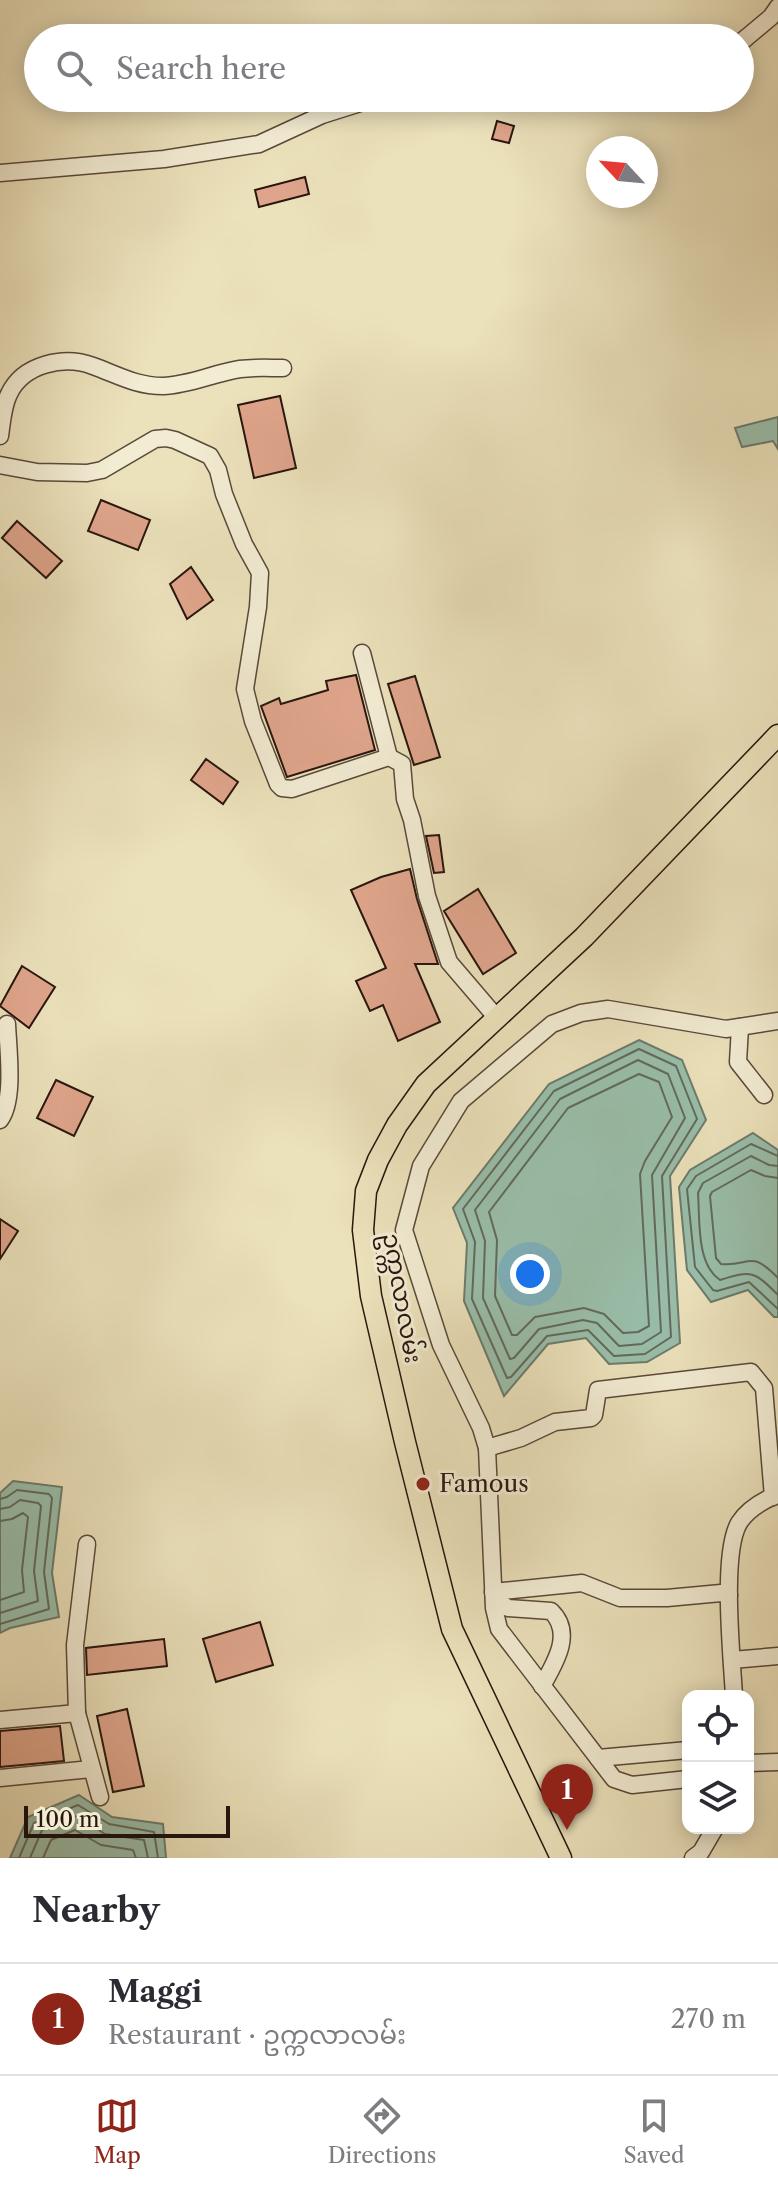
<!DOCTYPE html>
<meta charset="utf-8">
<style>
body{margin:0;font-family:"Libre Caslon Text","Noto Sans Myanmar",serif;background:#f2f2f3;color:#2b2b33}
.controls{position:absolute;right:24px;bottom:24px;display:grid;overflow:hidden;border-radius:16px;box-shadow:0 4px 20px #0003}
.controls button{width:72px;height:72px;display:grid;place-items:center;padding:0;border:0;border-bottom:2px solid #e1e1e2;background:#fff;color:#2b2b33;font:40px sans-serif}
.compass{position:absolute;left:586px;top:136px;width:72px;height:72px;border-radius:50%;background:#fff;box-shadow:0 4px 20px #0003;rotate:296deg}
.scale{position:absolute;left:24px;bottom:20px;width:206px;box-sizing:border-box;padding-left:8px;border:4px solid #29160e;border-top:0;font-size:22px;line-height:28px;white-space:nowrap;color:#29160e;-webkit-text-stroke:6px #f2ecd3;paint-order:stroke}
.you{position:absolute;left:530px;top:1274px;width:28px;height:28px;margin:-20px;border:6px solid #fff;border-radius:50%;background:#1a73e8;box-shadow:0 0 0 12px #1a73e833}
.badge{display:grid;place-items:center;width:52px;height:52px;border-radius:50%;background:#8f2418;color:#fff;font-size:26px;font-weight:700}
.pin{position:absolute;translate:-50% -66px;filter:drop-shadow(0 2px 4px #0008)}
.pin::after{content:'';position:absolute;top:42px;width:28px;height:24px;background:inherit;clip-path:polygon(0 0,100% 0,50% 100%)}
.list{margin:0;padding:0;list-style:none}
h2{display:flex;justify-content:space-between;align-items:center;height:104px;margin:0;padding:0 32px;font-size:34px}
h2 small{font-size:26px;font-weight:400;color:#7c7c81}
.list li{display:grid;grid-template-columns:52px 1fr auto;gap:24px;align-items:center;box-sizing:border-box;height:112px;padding:0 32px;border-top:2px solid #e1e1e2}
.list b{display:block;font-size:30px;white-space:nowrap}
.list p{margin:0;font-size:26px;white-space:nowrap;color:#7c7c81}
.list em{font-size:26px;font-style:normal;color:#7c7c81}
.icon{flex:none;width:44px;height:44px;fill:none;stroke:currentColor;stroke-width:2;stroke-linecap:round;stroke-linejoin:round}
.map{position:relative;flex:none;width:778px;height:1858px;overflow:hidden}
.search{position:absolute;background:#fff;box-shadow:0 4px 20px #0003;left:24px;right:24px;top:24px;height:88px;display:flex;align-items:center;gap:20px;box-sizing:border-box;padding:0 28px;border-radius:44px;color:#7c7c81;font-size:30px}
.sheet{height:216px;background:#fff}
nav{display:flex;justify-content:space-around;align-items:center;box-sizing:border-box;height:112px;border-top:2px solid #e1e1e2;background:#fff;font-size:22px;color:#7c7c81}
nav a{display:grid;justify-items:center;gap:4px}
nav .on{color:#8f2418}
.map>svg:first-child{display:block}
.water{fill:#99beaa;stroke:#6c7b6c;stroke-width:2}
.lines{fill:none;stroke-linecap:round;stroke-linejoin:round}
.shore{stroke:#616a5c;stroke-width:2}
.building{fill:#dfa58c;stroke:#29160e;stroke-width:2}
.minor-casing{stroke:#5a4939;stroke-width:19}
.major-casing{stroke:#29160e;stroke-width:23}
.minor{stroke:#f2ecd3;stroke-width:16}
.major{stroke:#ebe1bb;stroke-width:20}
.poi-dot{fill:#8f2418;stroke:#f2ecd3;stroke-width:3}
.labels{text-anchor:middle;stroke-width:6;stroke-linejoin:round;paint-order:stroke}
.street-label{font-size:24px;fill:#29160e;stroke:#f2ecd3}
.poi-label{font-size:24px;fill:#29160e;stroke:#f2ecd3;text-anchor:start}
</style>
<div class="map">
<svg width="778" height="1858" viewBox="0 0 778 1858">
<rect width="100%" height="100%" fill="#ebe1bb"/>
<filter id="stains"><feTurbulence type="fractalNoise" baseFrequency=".0025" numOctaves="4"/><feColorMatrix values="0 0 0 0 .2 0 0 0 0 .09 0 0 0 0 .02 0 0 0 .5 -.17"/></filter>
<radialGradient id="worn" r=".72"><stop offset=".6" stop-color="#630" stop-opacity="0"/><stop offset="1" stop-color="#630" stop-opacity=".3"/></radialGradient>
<!-- water -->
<g class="water">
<polygon points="778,417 778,449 773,441 742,447 735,428"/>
<polygon points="639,1040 682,1060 706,1120 670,1176 680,1343 647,1362 609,1364 586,1338 548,1344 504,1396 464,1301 467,1243 453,1208 549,1084"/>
<polygon points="753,1133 778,1150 778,1317 774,1317 748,1290 711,1302 687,1270 679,1187 690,1170"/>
<polygon points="13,1481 62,1487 52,1573 59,1617 10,1628 0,1633 0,1493"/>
<polygon points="79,1795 112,1817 163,1824 166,1858 10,1858 28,1817"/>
</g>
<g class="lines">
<!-- shore -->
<g class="shore">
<polygon points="639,1049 676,1066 697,1119 662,1176 671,1337 645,1354 614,1356 588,1330 547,1336 511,1377 507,1378 472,1299 475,1242 463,1209 554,1091"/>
<polygon points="638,1060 668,1074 685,1118 652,1175 661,1332 642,1344 619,1346 597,1323 583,1320 539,1329 514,1358 510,1359 483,1298 485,1241 475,1210 560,1099"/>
<polygon points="639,1074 659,1082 672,1117 645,1161 640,1174 649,1326 638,1332 623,1333 604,1314 584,1308 535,1317 517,1335 512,1335 495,1296 497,1240 489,1212 568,1108"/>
<polyline points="778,1156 751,1144 696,1176 687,1189 695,1267 713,1290 717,1291 749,1282 778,1309"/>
<path d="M778,1166L769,1165L751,1156L703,1183L698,1193C700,1220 696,1264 720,1280C752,1270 754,1271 778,1295"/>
<path d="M778,1178L765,1176L751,1170L712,1192L710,1196L716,1258L721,1264C750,1267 749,1248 778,1278"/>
<polyline points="0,1499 7,1497 17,1490 49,1494 52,1498 44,1572 49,1609 0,1624"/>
<polyline points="0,1509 10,1507 20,1500 38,1503 41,1506 34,1571 38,1601 0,1613"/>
<polyline points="0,1521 12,1519 23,1513 28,1517 22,1570 24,1592 0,1600"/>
<polyline points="19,1858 34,1823 78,1805 109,1824 154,1832 158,1858"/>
<polyline points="30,1858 42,1830 77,1816 105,1834 144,1840 148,1858"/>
<polyline points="43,1858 51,1840 75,1830 101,1845 133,1850 136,1858"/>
</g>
</g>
<!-- building -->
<g class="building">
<polygon points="497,121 514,126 509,143 492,139"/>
<polygon points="305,177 309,194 259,207 255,190"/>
<polygon points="280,396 296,468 254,478 238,405"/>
<polygon points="101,500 150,520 138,550 88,531"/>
<polygon points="17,521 62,561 46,578 2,538"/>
<polygon points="191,567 213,600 187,619 170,584"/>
<polygon points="356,675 375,750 287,777 261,706 279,698 281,704 328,690 326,681"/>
<polygon points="415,676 440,757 414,765 388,684"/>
<polygon points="206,759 238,782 223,804 191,780"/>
<polygon points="439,835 444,872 434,873 426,836"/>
<polygon points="410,869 417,899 438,964 415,964 440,1022 398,1041 383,1005 370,1011 356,981 386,968 351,890 381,877"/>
<polygon points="478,889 516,953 483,974 444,911"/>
<polygon points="22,966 55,987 29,1028 0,1006"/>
<polygon points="56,1080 93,1097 74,1136 37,1118"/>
<polygon points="0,1219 18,1231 0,1259"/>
<polygon points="260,1622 273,1665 216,1682 203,1639"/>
<polygon points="164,1639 167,1666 87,1675 86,1648"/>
<polygon points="127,1709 144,1786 113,1792 97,1716"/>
<polygon points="60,1726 64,1761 0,1767 0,1731"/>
</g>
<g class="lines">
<!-- minor casing -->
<g class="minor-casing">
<g id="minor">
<polyline points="740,43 771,17 778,7"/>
<polyline points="602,98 615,98"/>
<polyline points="0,173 164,159 259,144 322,115 376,98"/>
<path d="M0,436C2,422 3,406 9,394C23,364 64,355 93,366C118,375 136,386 163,386C190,385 214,373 240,369C254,367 269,368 283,368"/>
<polyline points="0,465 37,472 87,473 102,470 155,439 166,438 175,440 210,456 218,470 224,494 244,544 260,573 258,607 245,689 253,721 278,784 282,788 292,789 389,757 402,764 405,799 412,820 427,896 449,962 496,1017"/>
<polyline points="362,653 389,757"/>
<polyline points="740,1027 738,1062 764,1095"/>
<path d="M0,1120C15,1100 8,1049 7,1024"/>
<polyline points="487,1448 521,1438 555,1422 591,1418 594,1415 598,1390 751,1372 764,1388 773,1497"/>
<polyline points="493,1592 582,1583 620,1598 667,1598 721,1593 729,1595"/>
<path d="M494,1599L508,1608L551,1611C574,1633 555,1663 542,1686"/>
<polyline points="732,1660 778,1656"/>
<path d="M734,1696C732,1658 721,1554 739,1523C747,1510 764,1500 778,1494"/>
<polyline points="77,1713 75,1645 87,1544"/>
<polyline points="0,1720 77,1713 100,1797"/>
<polyline points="598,1758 688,1750"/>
<polyline points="748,1763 778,1762"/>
<polyline points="0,1778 91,1769"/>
<polyline points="688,1779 632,1785 614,1779 499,1629 494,1608 487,1448 481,1428 441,1345 404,1230 421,1166 461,1101 552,1024 581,1013 608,1009 726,1029 778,1021"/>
<polyline points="693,1858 701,1852 715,1828"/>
</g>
</g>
<!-- major casing -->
<g class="major-casing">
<polyline id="major" points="561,1858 452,1629 405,1442 371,1296 363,1230 366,1191 378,1160 397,1125 426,1084 584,937 778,735"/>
</g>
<!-- minor -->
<use href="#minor" class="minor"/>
<!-- major -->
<use href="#major" class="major"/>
</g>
<!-- markers -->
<circle class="poi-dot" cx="423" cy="1484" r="8"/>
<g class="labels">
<!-- street labels -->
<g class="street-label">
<text transform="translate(402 1298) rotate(80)" y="8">ဥက္ကလာလမ်း</text>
</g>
<!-- poi labels -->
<g class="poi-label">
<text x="439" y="1492">Famous</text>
</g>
</g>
<rect width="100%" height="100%" filter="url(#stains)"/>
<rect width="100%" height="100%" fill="url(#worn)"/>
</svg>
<div class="controls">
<button><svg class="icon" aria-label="locate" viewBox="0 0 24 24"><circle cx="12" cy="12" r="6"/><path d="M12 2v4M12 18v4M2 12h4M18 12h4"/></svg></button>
<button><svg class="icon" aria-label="layers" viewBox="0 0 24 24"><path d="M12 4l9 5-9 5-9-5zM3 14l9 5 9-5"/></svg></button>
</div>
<svg class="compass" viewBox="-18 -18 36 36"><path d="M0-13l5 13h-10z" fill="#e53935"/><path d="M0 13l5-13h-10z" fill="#7c7c81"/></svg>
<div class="scale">100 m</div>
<div class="you"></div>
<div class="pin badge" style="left:567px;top:1830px">1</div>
<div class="search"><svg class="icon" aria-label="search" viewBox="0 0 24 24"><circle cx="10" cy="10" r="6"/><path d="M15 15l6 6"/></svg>Search here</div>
</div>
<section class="sheet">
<h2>Nearby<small></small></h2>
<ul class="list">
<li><span class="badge">1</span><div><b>Maggi</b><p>Restaurant · ဥက္ကလာလမ်း</p></div><em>270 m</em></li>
</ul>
</section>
<nav>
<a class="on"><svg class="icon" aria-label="map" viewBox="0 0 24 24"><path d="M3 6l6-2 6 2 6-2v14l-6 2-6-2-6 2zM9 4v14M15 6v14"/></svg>Map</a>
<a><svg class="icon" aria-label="directions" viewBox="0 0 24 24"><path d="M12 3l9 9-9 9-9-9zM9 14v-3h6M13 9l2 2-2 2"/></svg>Directions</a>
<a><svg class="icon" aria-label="saved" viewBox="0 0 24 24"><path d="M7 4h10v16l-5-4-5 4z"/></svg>Saved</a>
</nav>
